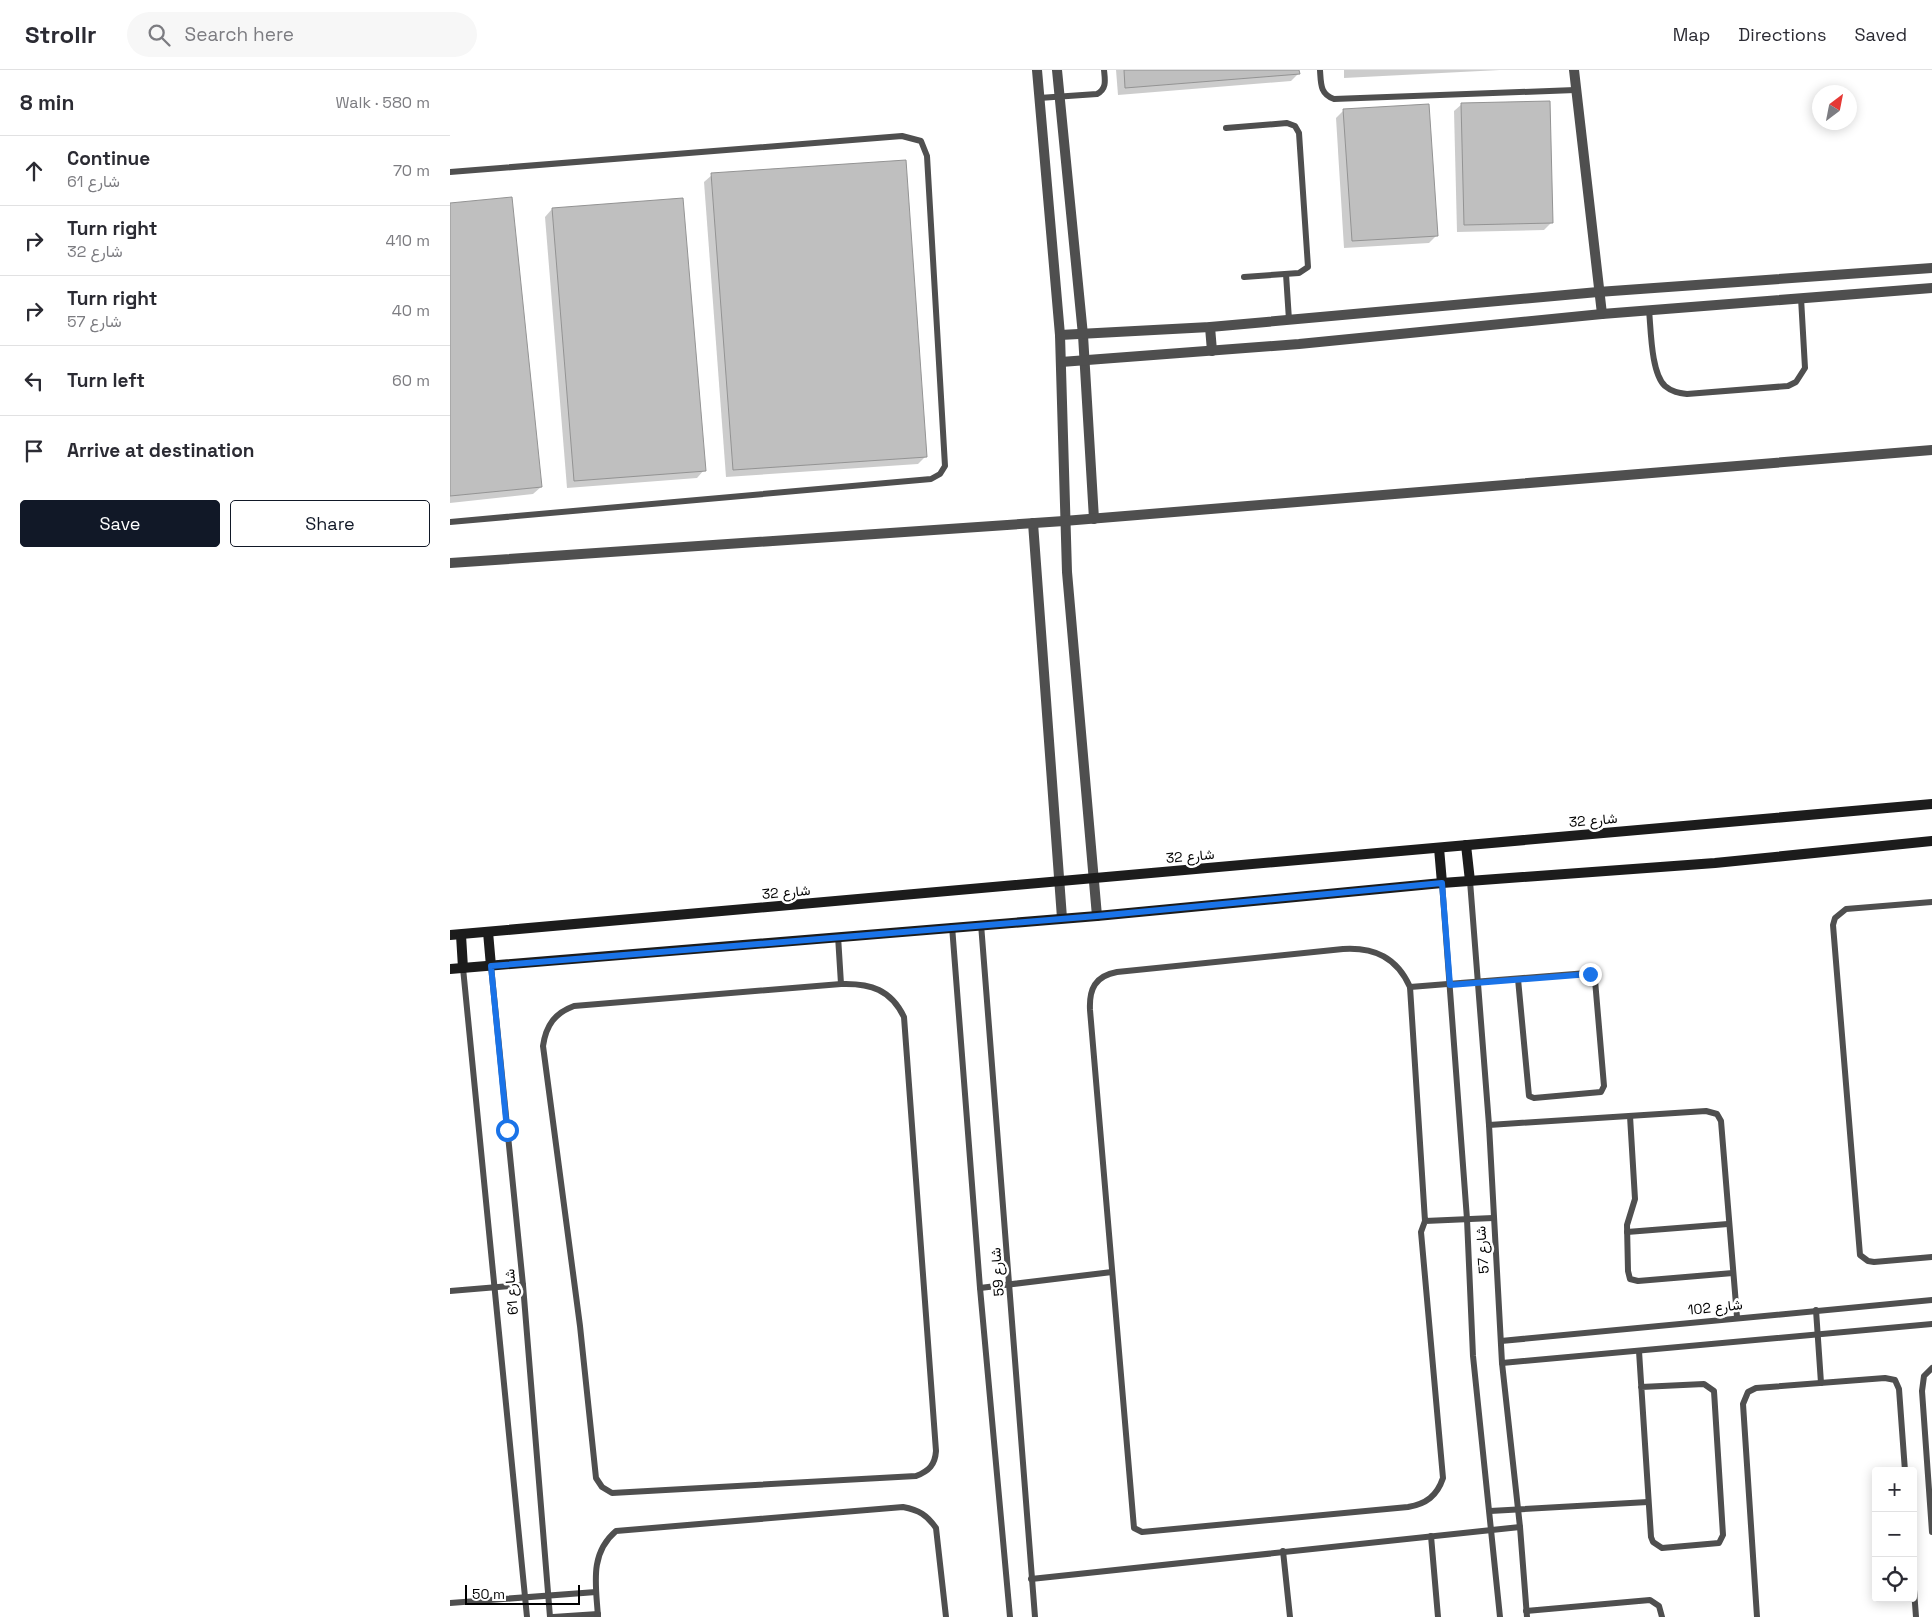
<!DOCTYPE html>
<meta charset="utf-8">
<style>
body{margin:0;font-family:"Space Grotesk",Vazirmatn,sans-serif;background:#f7f7f7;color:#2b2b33}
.controls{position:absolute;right:15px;bottom:15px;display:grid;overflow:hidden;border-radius:5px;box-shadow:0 2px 12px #0003}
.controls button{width:45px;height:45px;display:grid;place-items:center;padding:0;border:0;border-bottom:1px solid #e1e1e2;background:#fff;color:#2b2b33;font:25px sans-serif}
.compass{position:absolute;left:1362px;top:15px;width:45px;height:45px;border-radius:50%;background:#fff;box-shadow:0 2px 12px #0003;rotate:32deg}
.scale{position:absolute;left:15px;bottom:12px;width:115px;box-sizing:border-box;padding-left:5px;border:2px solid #000;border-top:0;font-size:14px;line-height:18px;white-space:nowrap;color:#000;-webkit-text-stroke:4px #fff;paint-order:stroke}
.stop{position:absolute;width:15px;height:15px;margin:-11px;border:4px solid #1a73e8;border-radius:50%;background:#fff}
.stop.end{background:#1a73e8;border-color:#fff;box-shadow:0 1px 5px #0008}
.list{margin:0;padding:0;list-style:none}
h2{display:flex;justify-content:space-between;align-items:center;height:65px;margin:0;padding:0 20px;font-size:21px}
h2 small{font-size:16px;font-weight:400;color:#7c7c81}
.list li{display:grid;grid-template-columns:32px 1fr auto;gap:15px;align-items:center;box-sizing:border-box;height:70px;padding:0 20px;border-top:1px solid #e1e1e2}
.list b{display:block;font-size:19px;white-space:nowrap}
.list p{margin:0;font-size:16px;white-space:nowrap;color:#7c7c81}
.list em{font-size:16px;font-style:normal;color:#7c7c81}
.actions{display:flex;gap:10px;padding:15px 20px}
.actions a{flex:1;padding:11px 0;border:1px solid #111827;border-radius:5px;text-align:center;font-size:18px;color:#111827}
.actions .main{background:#111827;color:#fff}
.icon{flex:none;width:28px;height:28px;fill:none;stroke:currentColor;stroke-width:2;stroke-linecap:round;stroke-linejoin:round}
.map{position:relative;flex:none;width:1482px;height:1547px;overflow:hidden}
header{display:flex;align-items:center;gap:30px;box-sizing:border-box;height:70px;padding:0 25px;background:#fff;border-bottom:1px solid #e1e1e2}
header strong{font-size:24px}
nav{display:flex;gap:28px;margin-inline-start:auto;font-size:18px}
.search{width:350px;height:45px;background:#f7f7f7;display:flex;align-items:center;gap:12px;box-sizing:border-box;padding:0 18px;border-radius:28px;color:#7c7c81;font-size:19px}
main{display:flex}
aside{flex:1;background:#fff}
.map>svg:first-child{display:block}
.shadow{fill:#0003}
.building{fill:#bfbfbf;stroke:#939393}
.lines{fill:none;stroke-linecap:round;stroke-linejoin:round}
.service{stroke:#4f4f4f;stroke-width:6}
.minor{stroke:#4f4f4f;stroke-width:10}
.secondary{stroke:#1c1c1c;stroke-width:10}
.route{stroke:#1a73e8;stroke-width:6}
.labels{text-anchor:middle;stroke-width:5;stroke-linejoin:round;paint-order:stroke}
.street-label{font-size:14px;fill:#000;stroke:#fff}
</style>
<header>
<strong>Strollr</strong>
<div class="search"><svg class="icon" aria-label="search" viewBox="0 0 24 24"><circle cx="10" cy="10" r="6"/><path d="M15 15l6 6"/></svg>Search here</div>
<nav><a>Map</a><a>Directions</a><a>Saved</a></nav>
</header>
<main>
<aside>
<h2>8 min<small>Walk · 580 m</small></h2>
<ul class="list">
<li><svg class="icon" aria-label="ahead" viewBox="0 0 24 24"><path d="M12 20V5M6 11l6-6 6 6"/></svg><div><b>Continue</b><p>شارع 61</p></div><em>70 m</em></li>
<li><svg class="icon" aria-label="right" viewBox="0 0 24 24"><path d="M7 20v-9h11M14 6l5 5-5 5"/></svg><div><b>Turn right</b><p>شارع 32</p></div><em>410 m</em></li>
<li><svg class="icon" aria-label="right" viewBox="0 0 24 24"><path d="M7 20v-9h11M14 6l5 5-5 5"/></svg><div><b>Turn right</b><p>شارع 57</p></div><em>40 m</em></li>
<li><svg class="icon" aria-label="left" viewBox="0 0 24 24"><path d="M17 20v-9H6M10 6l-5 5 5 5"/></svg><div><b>Turn left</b></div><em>60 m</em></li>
<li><svg class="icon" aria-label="arrive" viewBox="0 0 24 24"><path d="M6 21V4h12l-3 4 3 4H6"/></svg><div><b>Arrive at destination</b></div></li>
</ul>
<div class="actions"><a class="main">Save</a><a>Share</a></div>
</aside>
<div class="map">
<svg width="1482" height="1547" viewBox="0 0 1482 1547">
<rect width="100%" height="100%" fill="#fff"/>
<!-- shadow -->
<g class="shadow">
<polygon points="666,0 848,0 848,4 841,11 668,25"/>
<polygon points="894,0 1050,0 894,8"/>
<polygon points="1012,34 1102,152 1094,160 1007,162 1004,41"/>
<polygon points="893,41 987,165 979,173 894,178 886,48"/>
<polygon points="262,105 476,386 468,394 276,407 254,112"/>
<polygon points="0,134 91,417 83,424 0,433"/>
<polygon points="102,139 254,400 247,408 117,418 95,147"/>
</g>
<!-- building -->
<g class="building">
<polygon points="674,0 849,0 850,4 675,18"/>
<polygon points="1100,31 1103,153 1014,155 1011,33"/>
<polygon points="979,34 988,166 902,171 893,39"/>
<polygon points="456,90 477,387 283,400 261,103"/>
<polygon points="62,127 92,417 0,426 0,133"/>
<polygon points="233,128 256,401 124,411 102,138"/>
</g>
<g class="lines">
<!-- service -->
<g class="service">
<path d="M870,0C871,14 870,24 884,29L1125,20"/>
<path d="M589,28L647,24C657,19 655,10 654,0"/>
<polyline points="776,58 837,53 845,56 849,63 858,197 849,203 794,207"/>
<polyline points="0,102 452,66 471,71 477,86 495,396 490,404 481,409 0,452"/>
<polyline points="836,204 839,250"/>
<path d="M1199,240C1201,260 1201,303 1215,316C1222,322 1229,323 1237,324L1338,316L1346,312L1355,298L1351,228"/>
<polyline points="1020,811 1039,1055 1052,1293 1070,1457 1077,1547"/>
<polyline points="992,813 1017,1149 1023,1286 1050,1547"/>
<polyline points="1482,832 1396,839 1385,848 1383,855 1410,1185 1418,1191 1424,1192 1482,1187"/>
<polyline points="531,854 585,1547"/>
<polyline points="502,856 530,1218 560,1547"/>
<polyline points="388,866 391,914"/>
<polyline points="41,896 73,1215 100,1547"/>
<polyline points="13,898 77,1547"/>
<path d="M391,914C421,913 441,920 454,947L486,1381C485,1395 479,1401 466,1406L162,1423L152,1417L146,1408L130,1256L93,976C96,955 105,943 124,936Z"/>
<polyline points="960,917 1137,903 1142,905 1145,910 1154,1016 1151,1022 1084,1028 1079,1026 1068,909"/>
<polyline points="1180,1046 1185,1129 1177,1155 1178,1201 1180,1209 1188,1211 1283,1203"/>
<polyline points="1039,1055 1256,1041 1267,1044 1271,1051 1287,1247"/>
<path d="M975,1151L971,1162L993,1408C987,1426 976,1434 958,1437L692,1462L684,1458L640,940C639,919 645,906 667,902L893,879C925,877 947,888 960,917L975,1151L1043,1148"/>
<polyline points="1177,1162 1278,1154"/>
<polyline points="530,1218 662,1202"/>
<polyline points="0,1221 73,1215"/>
<polyline points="1366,1240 1371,1313"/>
<polyline points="1051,1271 1482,1230"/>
<polyline points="1189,1281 1201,1467 1203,1472 1212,1478 1269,1473 1273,1465 1264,1321 1254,1314 1191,1317"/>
<polyline points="1052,1293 1482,1254"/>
<polyline points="1482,1298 1474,1306 1472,1321 1482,1462"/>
<polyline points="1040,1441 1198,1432"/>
<polyline points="981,1466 988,1547"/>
<polyline points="833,1481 840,1547"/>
<polyline points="1463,1506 1466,1547"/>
<polyline points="581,1509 1070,1457"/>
<polyline points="0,1533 146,1522"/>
<polyline points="1076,1541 1200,1530 1209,1536 1212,1547"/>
<polyline points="103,1547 148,1544"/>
<path d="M148,1547C146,1515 139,1484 166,1461L453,1437C469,1440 477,1445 486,1458L496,1547"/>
<polyline points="1307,1547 1293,1334 1298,1322 1306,1318 1435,1308 1445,1310 1449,1319 1455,1401"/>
</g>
<!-- minor -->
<g class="minor">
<polyline points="587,0 610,265 617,502 647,846"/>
<polyline points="607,0 633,265 644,449"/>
<polyline points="1124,0 1152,244"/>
<polyline points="760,257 762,281"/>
<polyline points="610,265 760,257 1148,222 1482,198"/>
<polyline points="611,292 849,274 1152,244 1482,218"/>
<polyline points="583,453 612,848"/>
<polyline points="0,493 614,451 1482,380"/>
</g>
<!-- secondary -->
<g class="secondary">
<polyline points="1016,775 1020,811"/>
<polyline points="989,778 992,813"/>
<polyline points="38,862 41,896"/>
<polyline points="0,865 1482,734"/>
<polyline points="11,865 13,898"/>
<polyline points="0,899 647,846 992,813 1265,793 1482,771"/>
</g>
</g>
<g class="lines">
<!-- route -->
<polyline class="route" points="57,1060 41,896 647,846 992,813 1000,915 1140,904"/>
</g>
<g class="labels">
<!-- street labels -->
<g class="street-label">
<text transform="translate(1143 750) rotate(-5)" y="5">شارع 32</text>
<text transform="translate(740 786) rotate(-5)" y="5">شارع 32</text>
<text transform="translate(336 822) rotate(-5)" y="5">شارع 32</text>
<text transform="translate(1032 1180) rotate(-94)" y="5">شارع 57</text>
<text transform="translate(547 1202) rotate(-94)" y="5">شارع 59</text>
<text transform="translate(61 1222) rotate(-95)" y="5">شارع 61</text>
<text transform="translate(1265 1237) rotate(-6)" y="5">شارع 102</text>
</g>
</g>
</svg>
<div class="controls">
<button>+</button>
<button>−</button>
<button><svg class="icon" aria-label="locate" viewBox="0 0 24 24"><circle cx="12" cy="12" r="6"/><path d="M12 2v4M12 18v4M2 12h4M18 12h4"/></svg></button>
</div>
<svg class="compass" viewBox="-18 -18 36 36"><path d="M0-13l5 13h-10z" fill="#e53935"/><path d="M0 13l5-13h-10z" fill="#7c7c81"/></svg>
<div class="scale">50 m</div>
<div class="stop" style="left:57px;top:1060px"></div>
<div class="stop end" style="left:1140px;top:904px"></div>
</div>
</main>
